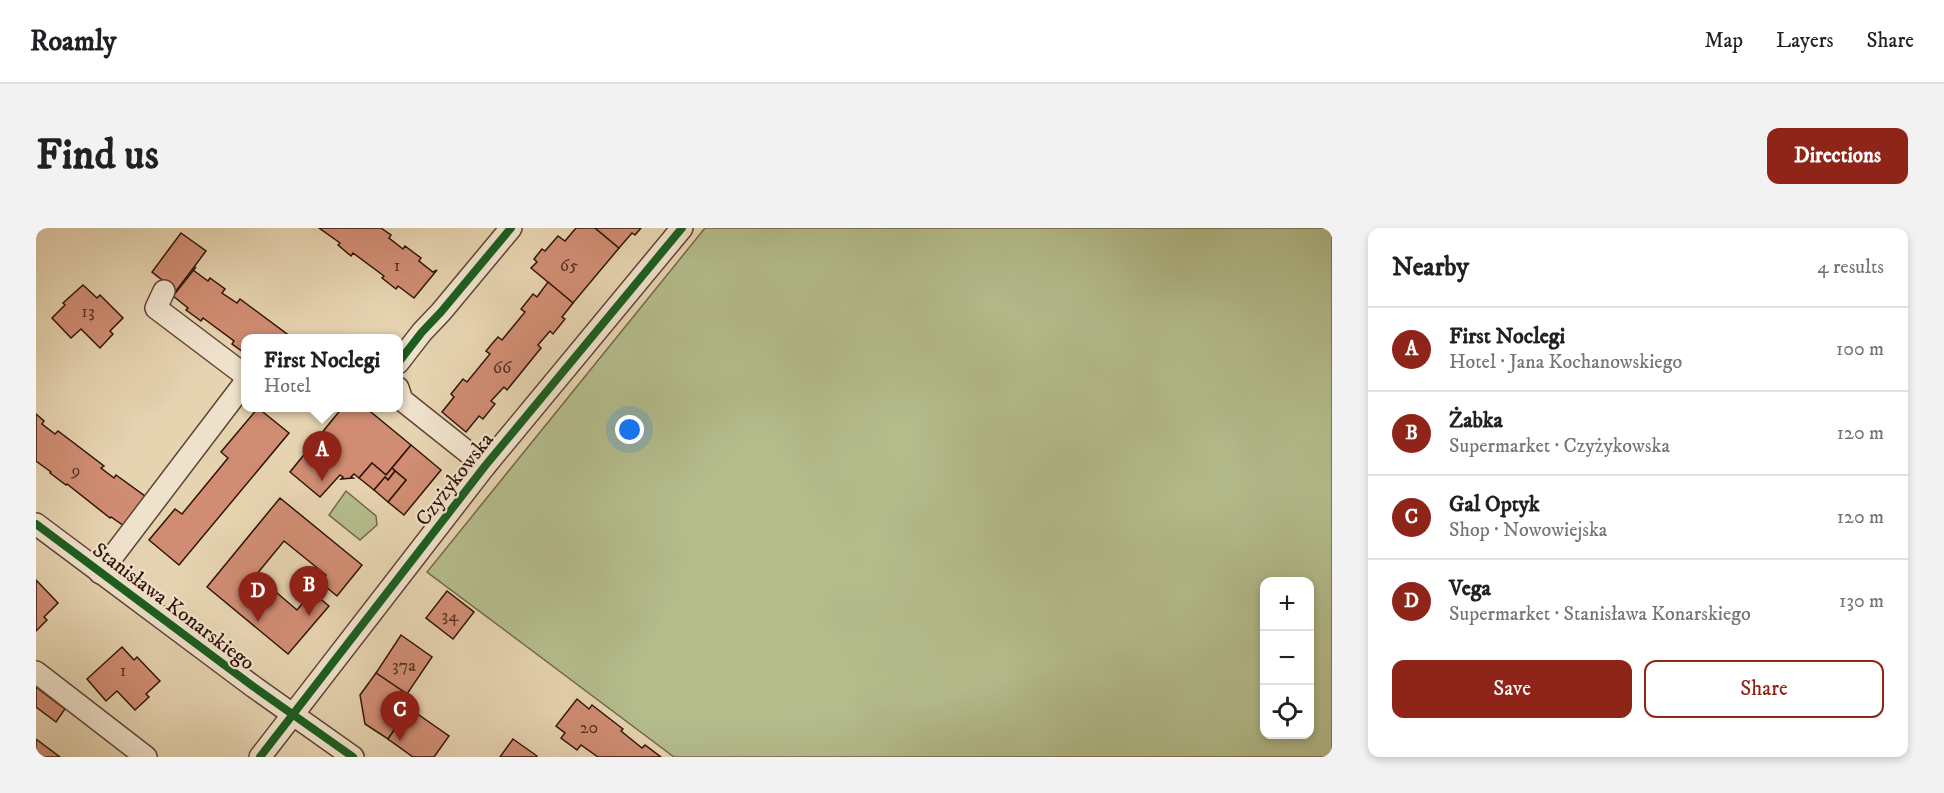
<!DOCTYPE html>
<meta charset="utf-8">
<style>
body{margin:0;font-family:"IM FELL DW Pica",serif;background:#f2f2f2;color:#202124}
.controls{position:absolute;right:18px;bottom:18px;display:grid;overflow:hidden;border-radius:12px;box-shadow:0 3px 9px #0003}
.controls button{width:54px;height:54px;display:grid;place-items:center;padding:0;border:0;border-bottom:2px solid #e0e0e0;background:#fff;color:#202124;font:30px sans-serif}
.you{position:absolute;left:594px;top:202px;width:21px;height:21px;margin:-15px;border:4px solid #fff;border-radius:50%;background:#1a73e8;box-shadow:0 0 0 9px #1a73e833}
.badge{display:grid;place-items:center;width:39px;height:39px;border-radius:50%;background:#8f2418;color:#fff;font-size:20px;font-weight:700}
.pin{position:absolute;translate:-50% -50px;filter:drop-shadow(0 2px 3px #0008)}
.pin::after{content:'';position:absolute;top:32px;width:21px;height:18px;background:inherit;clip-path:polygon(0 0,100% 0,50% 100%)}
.popup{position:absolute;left:205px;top:106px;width:162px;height:78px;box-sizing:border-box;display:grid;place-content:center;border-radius:12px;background:#fff;filter:drop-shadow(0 2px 4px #0005);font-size:20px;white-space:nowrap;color:#757577}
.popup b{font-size:22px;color:#202124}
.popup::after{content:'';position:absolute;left:50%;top:100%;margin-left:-12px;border:12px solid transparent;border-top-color:#fff}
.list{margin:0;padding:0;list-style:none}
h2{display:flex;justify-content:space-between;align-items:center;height:78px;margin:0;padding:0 24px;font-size:26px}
h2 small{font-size:20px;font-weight:400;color:#757577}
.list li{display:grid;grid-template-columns:39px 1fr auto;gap:18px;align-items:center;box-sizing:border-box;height:84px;padding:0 24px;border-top:2px solid #e0e0e0}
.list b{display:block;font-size:22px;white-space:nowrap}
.list p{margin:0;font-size:20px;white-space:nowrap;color:#757577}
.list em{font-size:20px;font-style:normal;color:#757577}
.actions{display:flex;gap:12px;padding:18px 24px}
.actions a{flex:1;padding:14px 0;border:2px solid #8f2418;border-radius:12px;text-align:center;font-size:21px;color:#8f2418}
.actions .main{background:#8f2418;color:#fff}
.icon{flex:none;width:33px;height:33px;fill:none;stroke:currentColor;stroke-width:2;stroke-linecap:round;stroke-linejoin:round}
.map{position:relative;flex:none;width:1296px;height:529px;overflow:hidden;border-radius:12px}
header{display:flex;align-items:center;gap:36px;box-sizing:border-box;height:84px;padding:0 30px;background:#fff;border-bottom:2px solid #e0e0e0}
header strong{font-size:28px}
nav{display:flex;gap:33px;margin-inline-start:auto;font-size:21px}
.intro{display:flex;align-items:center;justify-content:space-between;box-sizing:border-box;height:144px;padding:0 36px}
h1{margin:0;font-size:42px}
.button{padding:15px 27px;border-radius:12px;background:#8f2418;color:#fff;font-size:21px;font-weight:700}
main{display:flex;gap:36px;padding:0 36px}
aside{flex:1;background:#fff;border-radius:12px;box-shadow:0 3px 9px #0003}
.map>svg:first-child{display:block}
.green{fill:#b4bc8c;stroke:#73684a;stroke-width:1.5;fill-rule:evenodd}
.building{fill:#d08d73;stroke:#321408;stroke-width:1.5}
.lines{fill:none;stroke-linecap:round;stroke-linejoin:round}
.minor-casing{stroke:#5f4432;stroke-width:24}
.minor{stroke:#efe2cc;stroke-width:21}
.cycleway-casing{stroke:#efe2cc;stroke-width:11}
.cycleway{stroke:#1b5e20;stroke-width:8}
.labels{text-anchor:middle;stroke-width:4.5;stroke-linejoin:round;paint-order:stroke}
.number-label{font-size:18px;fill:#5a3223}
.street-label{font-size:21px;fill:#321408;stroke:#efe2cc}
</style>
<header>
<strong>Roamly</strong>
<nav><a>Map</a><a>Layers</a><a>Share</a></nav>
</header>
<div class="intro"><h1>Find us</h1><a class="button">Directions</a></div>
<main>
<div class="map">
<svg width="1296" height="529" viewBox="0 0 1296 529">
<rect width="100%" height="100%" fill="#e6d3b0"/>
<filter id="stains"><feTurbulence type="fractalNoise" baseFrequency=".00333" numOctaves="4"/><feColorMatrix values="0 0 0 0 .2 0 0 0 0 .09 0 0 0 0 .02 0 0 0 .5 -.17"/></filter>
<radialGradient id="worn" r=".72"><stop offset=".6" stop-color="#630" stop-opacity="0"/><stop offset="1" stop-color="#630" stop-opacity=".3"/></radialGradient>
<!-- green -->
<g class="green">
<path d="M669,0H1296V529H638L391,344ZM1228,353H1274V506H1228Z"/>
<polygon points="310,263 340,288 341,297 324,312 293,287"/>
</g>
<!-- building -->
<g class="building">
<polygon points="283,0 345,0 355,7 353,10 367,21 369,18 385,30 383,33 397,44 401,42 378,70 362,58 360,61 346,50 348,48 317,25 315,28 302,17 304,15"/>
<polygon points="540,0 559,0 583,20 537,75 495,40 501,34 498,31 506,21 509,23 522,8 529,13"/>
<polygon points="559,0 605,0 599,7 596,5 583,20"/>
<polygon points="145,5 170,23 140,63 116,44"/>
<polygon points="160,39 157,42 172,53 174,50 189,61 186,65 201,75 204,71 251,106 249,109 251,110 210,110 210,126 196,116 198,113 167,90 165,93 150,82 152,80 137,68"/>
<polygon points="512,54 537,75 526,89 529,91 517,106 514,103 502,117 505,120 471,162 468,159 455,173 459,176 447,191 443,188 430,204 406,184 418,169 415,166 427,151 431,154 454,126 450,123 455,117 462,109 466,112 489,84 485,81 497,66 501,69"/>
<polygon points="47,57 61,70 64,67 87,90 74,103 77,106 64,120 45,101 35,110 16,90 29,77 27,75"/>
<polygon points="222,180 253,205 143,337 113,312 139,281 146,286 192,230 185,224"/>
<polygon points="306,180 330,180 375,217 350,247 336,235 323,250 318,246 315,249 317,250 305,251 307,249 304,247 284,269 254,244"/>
<polygon points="0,186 8,193 6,196 19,206 22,203 68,238 65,240 78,250 80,247 113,271 91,300 75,289 74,290 31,256 30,257 14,245 15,244 0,233"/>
<polygon points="375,217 405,242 368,287 352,274 370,252 356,240"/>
<polygon points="336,235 350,247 356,240 359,243 352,252 349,249 338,262 323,250"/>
<polygon points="359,243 370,252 352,274 338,262 349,249 352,252"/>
<polygon points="244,270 326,337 301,368 284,354 290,347 248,313 220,347 261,382 276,364 293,378 252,426 171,359"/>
<polygon points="0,352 22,375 8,389 11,392 0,403"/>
<polygon points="411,363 438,384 417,411 390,390"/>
<polygon points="365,407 396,429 371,466 340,445"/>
<polygon points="86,419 98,432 101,429 124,453 110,466 113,469 99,482 81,463 70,473 51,451"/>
<polygon points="340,445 371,466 365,474 373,480 352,511 329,496 324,467"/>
<polygon points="0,459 29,481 20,494 0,479"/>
<polygon points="541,471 553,481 556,477 587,501 585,503 606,520 609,517 625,529 562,529 545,517 541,522 525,510 529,505 520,498"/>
<polygon points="373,480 413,508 398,529 377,529 352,511"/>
<polygon points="0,511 24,529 0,529"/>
<polygon points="477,511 501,528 500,529 464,529"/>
</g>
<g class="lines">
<!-- minor casing -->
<g class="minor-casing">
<g id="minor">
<polyline points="128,63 120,80 210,148"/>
<polyline points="362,135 386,104 405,84 475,0"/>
<polyline points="362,160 366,172 449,238"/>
<polyline points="0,296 218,459 317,529"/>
<polyline points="64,345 210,153"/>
<polyline points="0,444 110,529"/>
<polyline points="224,529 449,238 646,0"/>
</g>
</g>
<!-- minor -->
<use href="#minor" class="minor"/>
<!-- cycleway casing -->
<g class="cycleway-casing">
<g id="cycleway">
<polyline points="362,135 386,104 405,84 475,0"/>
<polyline points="0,296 218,459 317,529"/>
<polyline points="224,529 449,238 646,0"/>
</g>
</g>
<!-- cycleway -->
<use href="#cycleway" class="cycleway"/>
</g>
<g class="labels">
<!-- number labels -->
<g class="number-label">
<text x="361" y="43">1</text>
<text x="533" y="43">65</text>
<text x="52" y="89">13</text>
<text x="466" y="145">66</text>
<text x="40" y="248">9</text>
<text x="414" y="393">34</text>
<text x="368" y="443">37a</text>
<text x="87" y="448">1</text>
<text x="553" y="505">20</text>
</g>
<!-- street labels -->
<g class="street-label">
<text transform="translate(418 251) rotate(-52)" y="7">Czyżykowska</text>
<text transform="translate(138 378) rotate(37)" y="7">Stanisława Konarskiego</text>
</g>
</g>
<rect width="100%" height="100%" filter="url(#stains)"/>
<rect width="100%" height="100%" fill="url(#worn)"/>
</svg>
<div class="controls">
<button>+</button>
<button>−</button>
<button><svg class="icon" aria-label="locate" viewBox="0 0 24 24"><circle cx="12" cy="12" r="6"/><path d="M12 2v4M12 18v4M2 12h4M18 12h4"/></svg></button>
</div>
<div class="you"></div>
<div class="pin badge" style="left:286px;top:253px">A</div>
<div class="popup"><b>First Noclegi</b>Hotel</div>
<div class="pin badge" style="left:273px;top:388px">B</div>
<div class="pin badge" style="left:364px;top:513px">C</div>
<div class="pin badge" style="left:222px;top:394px">D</div>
</div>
<aside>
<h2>Nearby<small>4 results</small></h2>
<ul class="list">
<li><span class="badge">A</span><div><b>First Noclegi</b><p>Hotel · Jana Kochanowskiego</p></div><em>100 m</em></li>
<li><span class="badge">B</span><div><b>Żabka</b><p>Supermarket · Czyżykowska</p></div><em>120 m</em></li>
<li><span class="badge">C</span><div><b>Gal Optyk</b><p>Shop · Nowowiejska</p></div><em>120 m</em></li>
<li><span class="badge">D</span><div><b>Vega</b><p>Supermarket · Stanisława Konarskiego</p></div><em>130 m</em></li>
</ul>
<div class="actions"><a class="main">Save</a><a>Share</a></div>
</aside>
</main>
